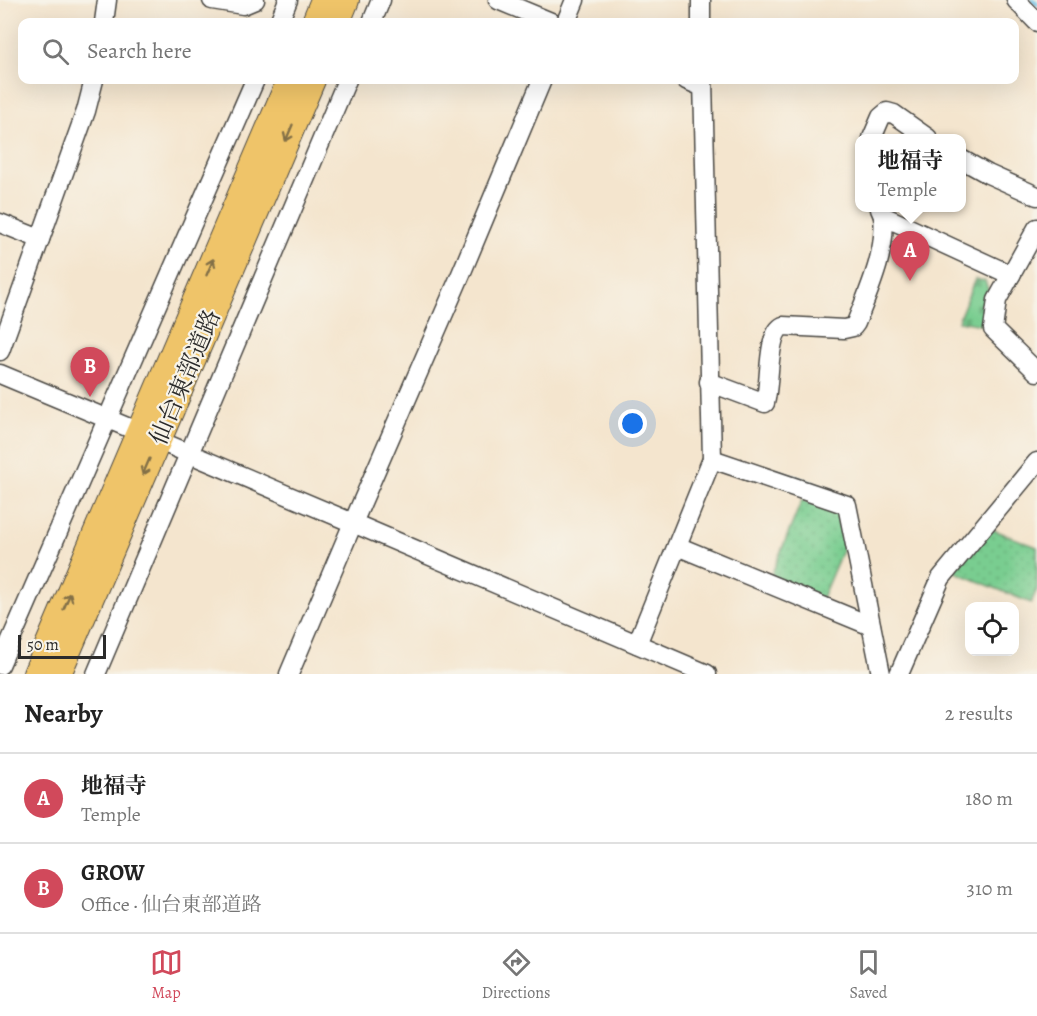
<!DOCTYPE html>
<meta charset="utf-8">
<style>
body{margin:0;font-family:Alegreya,"Noto Serif JP",serif;background:#f2f2f2;color:#222}
.controls{position:absolute;right:18px;bottom:18px;display:grid;overflow:hidden;border-radius:12px;box-shadow:0 6px 24px #0002}
.controls button{width:54px;height:54px;display:grid;place-items:center;padding:0;border:0;border-bottom:2px solid #e0e0e0;background:#fff;color:#222;font:30px sans-serif}
.scale{position:absolute;left:18px;bottom:15px;width:88px;box-sizing:border-box;padding-left:6px;border:3px solid #2b2b2b;border-top:0;font-size:16px;line-height:21px;white-space:nowrap;color:#2b2b2b;-webkit-text-stroke:4px #f7f3e8;paint-order:stroke}
.you{position:absolute;left:633px;top:424px;width:21px;height:21px;margin:-15px;border:4px solid #fff;border-radius:50%;background:#1a73e8;box-shadow:0 0 0 9px #1a73e833}
.badge{display:grid;place-items:center;width:39px;height:39px;border-radius:50%;background:#d1495b;color:#fff;font-size:20px;font-weight:700}
.pin{position:absolute;translate:-50% -50px;filter:drop-shadow(0 2px 3px #0008)}
.pin::after{content:'';position:absolute;top:32px;width:21px;height:18px;background:inherit;clip-path:polygon(0 0,100% 0,50% 100%)}
.popup{position:absolute;left:855px;top:134px;width:111px;height:78px;box-sizing:border-box;display:grid;place-content:center;border-radius:12px;background:#fff;filter:drop-shadow(0 2px 4px #0005);font-size:20px;white-space:nowrap;color:#767676}
.popup b{font-size:22px;color:#222}
.popup::after{content:'';position:absolute;left:50%;top:100%;margin-left:-12px;border:12px solid transparent;border-top-color:#fff}
.list{margin:0;padding:0;list-style:none}
h2{display:flex;justify-content:space-between;align-items:center;height:78px;margin:0;padding:0 24px;font-size:26px}
h2 small{font-size:20px;font-weight:400;color:#767676}
.list li{display:grid;grid-template-columns:39px 1fr auto;gap:18px;align-items:center;box-sizing:border-box;height:90px;padding:0 24px;border-top:2px solid #e0e0e0}
.list b{display:block;font-size:22px;white-space:nowrap}
.list p{margin:0;font-size:20px;white-space:nowrap;color:#767676}
.list em{font-size:20px;font-style:normal;color:#767676}
.icon{flex:none;width:33px;height:33px;fill:none;stroke:currentColor;stroke-width:2;stroke-linecap:round;stroke-linejoin:round}
.map{position:relative;flex:none;width:1037px;height:674px;overflow:hidden}
.search{position:absolute;background:#fff;box-shadow:0 6px 24px #0002;left:18px;right:18px;top:18px;height:66px;display:flex;align-items:center;gap:15px;box-sizing:border-box;padding:0 21px;border-radius:12px;color:#767676;font-size:22px}
.sheet{height:258px;background:#fff}
nav{display:flex;justify-content:space-around;align-items:center;box-sizing:border-box;height:84px;border-top:2px solid #e0e0e0;background:#fff;font-size:16px;color:#767676}
nav a{display:grid;justify-items:center;gap:3px}
nav .on{color:#d1495b}
.map>svg:first-child{display:block}
.grass{fill:url(#grass-dots);stroke:#527c5e;stroke-width:1.5}
.cemetery{fill:url(#cemetery-stones);stroke:#527c5e;stroke-width:1.5}
.lines{fill:none;stroke-linecap:round;stroke-linejoin:round}
.stream{stroke:#6ec2ea;stroke-width:4}
.minor-casing{stroke:#494743;stroke-width:21}
.highway-casing{stroke:#494743;stroke-width:28}
.minor{stroke:#fff;stroke-width:18}
.highway{stroke:#efc469;stroke-width:26}
.oneway{stroke:#837047}
.labels{text-anchor:middle;stroke-width:4.5;stroke-linejoin:round;paint-order:stroke}
.street-label{font-size:24px;fill:#2b2b2b;stroke:#f7f3e8}
</style>
<div class="map">
<svg width="1037" height="674" viewBox="0 0 1037 674">
<defs>
<pattern id="grass-dots" width="8" height="8" patternUnits="userSpaceOnUse" patternTransform="scale(1.5)"><rect width="8" height="8" fill="#79cd90"/><path d="M2 2h.1M6 6h.1" fill="none" stroke="#69b07c" stroke-width="1.8" stroke-linecap="round"/></pattern>
<pattern id="cemetery-stones" width="16" height="16" patternUnits="userSpaceOnUse" patternTransform="scale(1.5)"><rect width="16" height="16" fill="#79cd90"/><path d="M2 7V4a2 2 0 0 1 4 0v3zM10 15v-3a2 2 0 0 1 4 0v3z" fill="#69b07c"/></pattern>
</defs>
<rect width="100%" height="100%" fill="#f7f3e8"/>
<filter id="ink" filterUnits="userSpaceOnUse"><feTurbulence type="fractalNoise" baseFrequency=".0167" numOctaves="2"/><feDisplacementMap in="SourceGraphic" scale="12" xChannelSelector="R" yChannelSelector="G"/><feConvolveMatrix kernelMatrix="1 2 1 2 8 2 1 2 1" color-interpolation-filters="sRGB"/></filter>
<filter id="wash" filterUnits="userSpaceOnUse"><feTurbulence type="fractalNoise" baseFrequency=".008" numOctaves="4" result="noise"/><feDisplacementMap in="SourceGraphic" scale="24" xChannelSelector="R" yChannelSelector="G"/><feGaussianBlur stdDeviation="1.35" result="paint"/><feColorMatrix in="noise" values="0 0 0 0 0 0 0 0 0 0 0 0 0 0 0 0 0 1.4 0 .05"/><feComposite in="paint" operator="in"/></filter>
<g filter="url(#wash)">
<rect width="100%" height="100%" fill="#f4e5ce"/>
<!-- grass -->
<g class="grass">
<polygon points="802,500 839,512 844,546 821,600 770,578"/>
<polygon points="989,528 1037,547 1037,589 1031,603 953,571"/>
</g>
<!-- cemetery -->
<polygon class="cemetery" points="975,279 985,281 991,297 982,325 958,321"/>
<g class="lines">
<!-- stream -->
<g class="stream">
<polyline points="1033,0 1037,4"/>
<polyline points="778,472 833,491"/>
</g>
</g>
</g>
<g filter="url(#ink)">
<g class="lines">
<!-- minor casing -->
<g class="minor-casing">
<g id="minor">
<polyline points="212,0 243,5 255,0"/>
<polyline points="498,0 551,22"/>
<polyline points="701,0 701,22"/>
<polyline points="1016,0 1037,22"/>
<polyline points="104,22 107,0"/>
<polyline points="279,22 288,0"/>
<polyline points="372,22 381,0"/>
<polyline points="566,22 575,0"/>
<polyline points="542,80 461,274 353,523 707,674"/>
<polyline points="686,80 703,87"/>
<polyline points="872,138 881,117 887,112 894,114 928,138"/>
<polyline points="961,159 988,174 1037,196"/>
<polyline points="880,209 883,216 1011,275"/>
<polyline points="0,223 40,239"/>
<polyline points="1037,228 997,300 993,329 1037,372"/>
<polyline points="0,351 86,111 94,80"/>
<polyline points="0,374 127,427"/>
<path d="M709,382L765,403C771,384 766,334 783,326L844,329L853,327L856,323C869,290 887,251 883,216"/>
<polyline points="169,445 353,523 289,674"/>
<polyline points="712,459 847,505 881,674"/>
<polyline points="677,546 871,626"/>
<polyline points="637,644 712,459 703,80"/>
<polyline points="0,665 255,80"/>
<polyline points="96,674 347,80"/>
<polyline points="899,674 941,578 1037,462"/>
</g>
</g>
<!-- highway casing -->
<g class="highway-casing">
<g id="highway">
<polyline points="315,22 324,0"/>
<polyline points="337,22 346,0"/>
<polyline points="36,674 290,80"/>
<polyline points="58,674 312,80"/>
</g>
</g>
<!-- minor -->
<use href="#minor" class="minor"/>
<!-- highway -->
<use href="#highway" class="highway"/>
</g>
<!-- one-way arrows -->
<defs><path id="oneway-shaft" d="M-6 0H5M1.5-3L5.5 0L1.5 3" fill="none" stroke-width="1.6" stroke-linecap="round" stroke-linejoin="round" transform="scale(1.5)"/></defs>
<g class="oneway">
<use href="#oneway-shaft" transform="translate(289 133) rotate(113)"/>
<use href="#oneway-shaft" transform="translate(210 267) rotate(-67)"/>
<use href="#oneway-shaft" transform="translate(146 467) rotate(113)"/>
<use href="#oneway-shaft" transform="translate(67 601) rotate(-67)"/>
</g>
</g>
<g class="labels">
<!-- street labels -->
<g class="street-label">
<text transform="translate(185 377) rotate(-67)" y="8">仙台東部道路</text>
</g>
</g>
</svg>
<div class="controls">
<button><svg class="icon" aria-label="locate" viewBox="0 0 24 24"><circle cx="12" cy="12" r="6"/><path d="M12 2v4M12 18v4M2 12h4M18 12h4"/></svg></button>
</div>
<div class="scale">50 m</div>
<div class="you"></div>
<div class="pin badge" style="left:910px;top:281px">A</div>
<div class="popup"><b>地福寺</b>Temple</div>
<div class="pin badge" style="left:90px;top:397px">B</div>
<div class="search"><svg class="icon" aria-label="search" viewBox="0 0 24 24"><circle cx="10" cy="10" r="6"/><path d="M15 15l6 6"/></svg>Search here</div>
</div>
<section class="sheet">
<h2>Nearby<small>2 results</small></h2>
<ul class="list">
<li><span class="badge">A</span><div><b>地福寺</b><p>Temple</p></div><em>180 m</em></li>
<li><span class="badge">B</span><div><b>GROW</b><p>Office · 仙台東部道路</p></div><em>310 m</em></li>
</ul>
</section>
<nav>
<a class="on"><svg class="icon" aria-label="map" viewBox="0 0 24 24"><path d="M3 6l6-2 6 2 6-2v14l-6 2-6-2-6 2zM9 4v14M15 6v14"/></svg>Map</a>
<a><svg class="icon" aria-label="directions" viewBox="0 0 24 24"><path d="M12 3l9 9-9 9-9-9zM9 14v-3h6M13 9l2 2-2 2"/></svg>Directions</a>
<a><svg class="icon" aria-label="saved" viewBox="0 0 24 24"><path d="M7 4h10v16l-5-4-5 4z"/></svg>Saved</a>
</nav>
